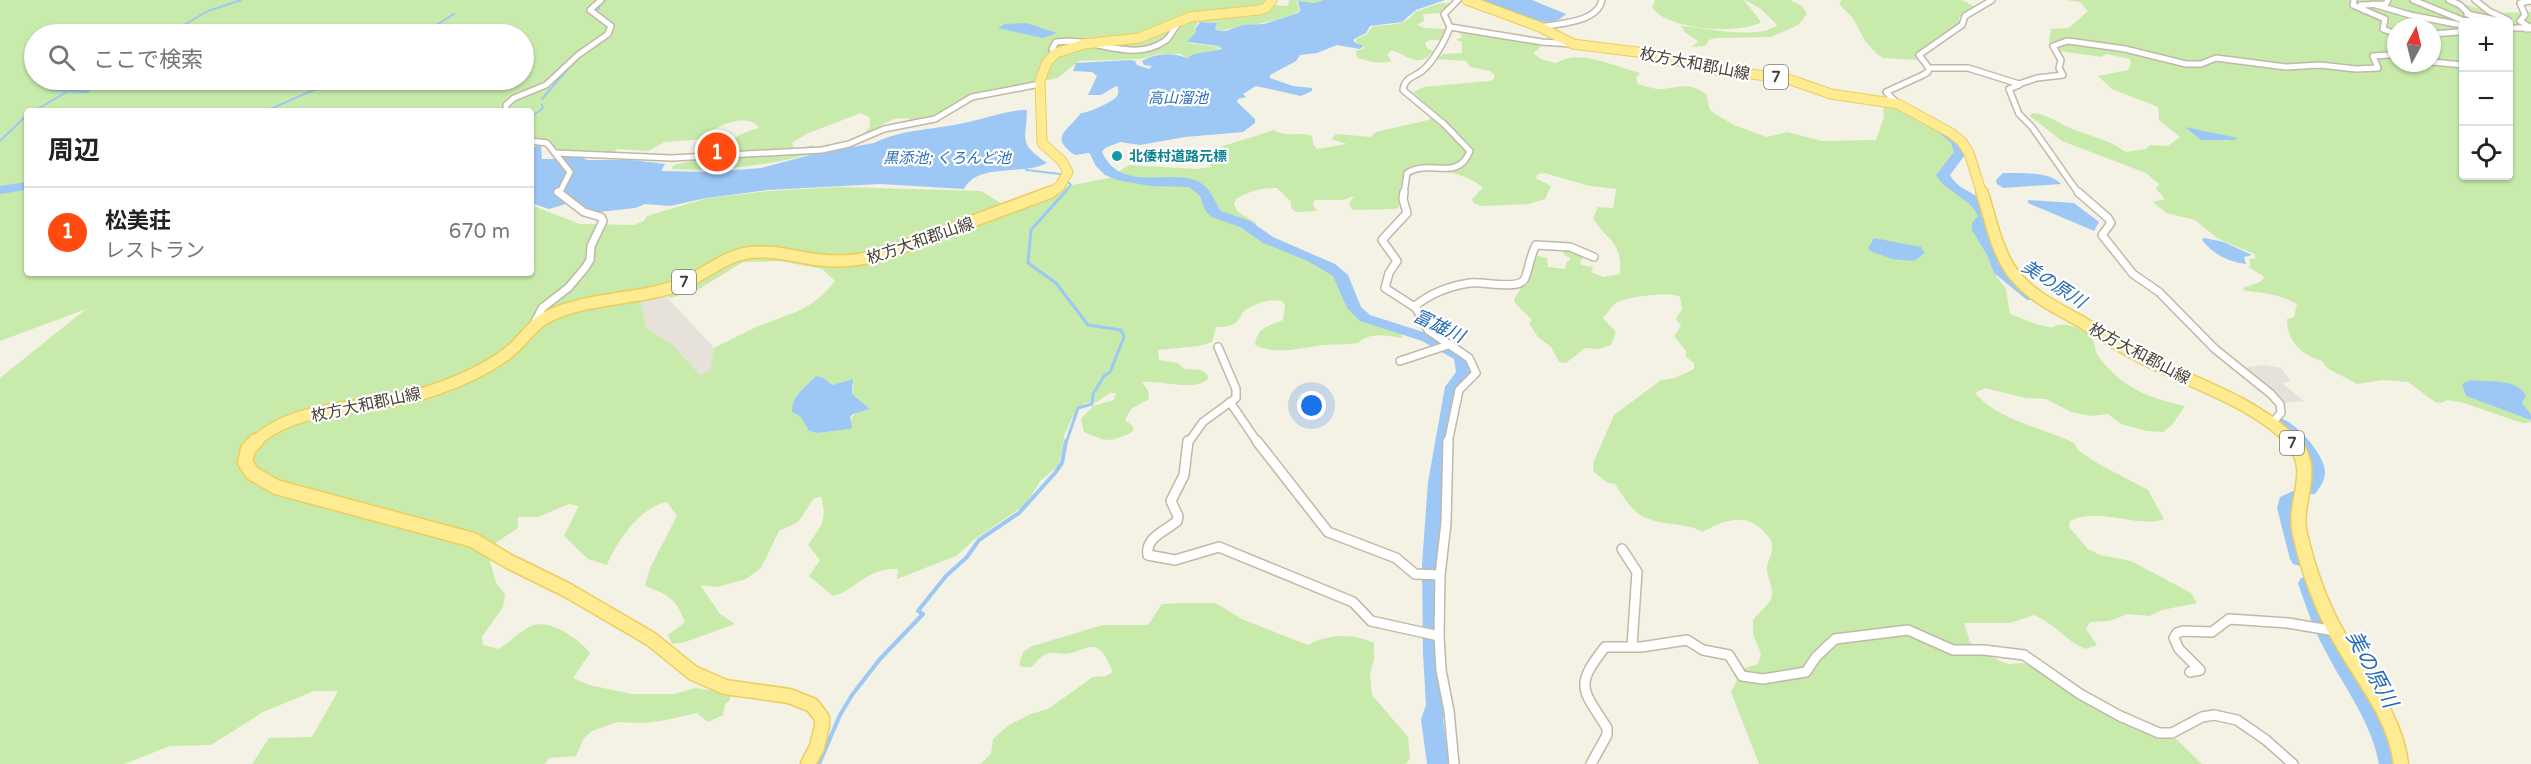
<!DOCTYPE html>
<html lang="ja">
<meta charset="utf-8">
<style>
body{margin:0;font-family:"Varela Round","Noto Sans JP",sans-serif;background:#f2f2f2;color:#222}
.controls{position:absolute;right:18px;top:18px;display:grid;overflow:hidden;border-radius:6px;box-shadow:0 2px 4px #0004}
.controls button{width:54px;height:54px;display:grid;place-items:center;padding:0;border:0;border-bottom:2px solid #e0e0e0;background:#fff;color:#222;font:30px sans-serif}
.compass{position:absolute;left:2387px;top:18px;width:54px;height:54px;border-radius:50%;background:#fff;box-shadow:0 2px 4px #0004;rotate:7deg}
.you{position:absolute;left:1312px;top:406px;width:21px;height:21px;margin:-15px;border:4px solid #fff;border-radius:50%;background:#1a73e8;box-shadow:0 0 0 9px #1a73e833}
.badge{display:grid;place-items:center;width:39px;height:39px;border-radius:50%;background:#ff4b10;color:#fff;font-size:20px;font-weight:700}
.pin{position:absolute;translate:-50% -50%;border:3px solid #fff;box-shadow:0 2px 6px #0006}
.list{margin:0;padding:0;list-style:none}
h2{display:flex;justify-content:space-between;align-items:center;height:78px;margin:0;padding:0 24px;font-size:26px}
h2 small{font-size:20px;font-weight:400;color:#767676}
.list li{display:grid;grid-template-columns:39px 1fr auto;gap:18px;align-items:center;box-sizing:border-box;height:90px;padding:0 24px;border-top:2px solid #e0e0e0}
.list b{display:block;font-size:22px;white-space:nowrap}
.list p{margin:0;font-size:20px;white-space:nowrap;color:#767676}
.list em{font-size:20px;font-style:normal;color:#767676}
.icon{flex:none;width:33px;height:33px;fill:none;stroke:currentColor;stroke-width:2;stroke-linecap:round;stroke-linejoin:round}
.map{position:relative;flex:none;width:2531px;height:764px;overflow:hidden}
.search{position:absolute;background:#fff;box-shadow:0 2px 4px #0004;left:24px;top:24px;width:510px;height:66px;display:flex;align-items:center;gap:15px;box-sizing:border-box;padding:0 21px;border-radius:33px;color:#767676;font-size:22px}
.panel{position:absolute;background:#fff;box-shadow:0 2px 4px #0004;left:24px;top:108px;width:510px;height:168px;border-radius:6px}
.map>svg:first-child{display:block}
.industrial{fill:#e6e1da}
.green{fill:#c8ebab;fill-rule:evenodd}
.parking{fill:#e4e2dd}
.water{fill:#9dc8f5}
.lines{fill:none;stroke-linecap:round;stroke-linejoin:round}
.stream-far2{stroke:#9dc8f5;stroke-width:2}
.stream-far1{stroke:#9dc8f5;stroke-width:3}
.stream{stroke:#9dc8f5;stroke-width:4}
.river{fill:#9dc8f5;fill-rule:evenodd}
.minor-far2-casing{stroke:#c0b9a7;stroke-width:8}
.minor-far1-casing{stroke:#c0b9a7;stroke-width:10}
.minor-casing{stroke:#c0b9a7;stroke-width:12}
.tertiary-casing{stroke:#c0b9a7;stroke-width:9}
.primary-far2-casing{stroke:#ebce5b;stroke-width:11}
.primary-far1-casing{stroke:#ebce5b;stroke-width:14}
.primary-casing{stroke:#ebce5b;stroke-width:17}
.minor-far2{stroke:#fff;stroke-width:5}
.minor-far1{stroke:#fff;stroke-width:7}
.minor{stroke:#fff;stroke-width:9}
.tertiary{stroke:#fff;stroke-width:7}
.primary-far2{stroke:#ffeb92;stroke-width:9}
.primary-far1{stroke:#ffeb92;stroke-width:11}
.primary{stroke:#ffeb92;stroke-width:14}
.culture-dot{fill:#0f9aa8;stroke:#fff;stroke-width:2}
.labels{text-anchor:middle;stroke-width:4.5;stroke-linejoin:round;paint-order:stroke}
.far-culture-label{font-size:14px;font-weight:bold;fill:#0d838f;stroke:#fff;text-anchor:start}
.shield{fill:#fff;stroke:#7e7a71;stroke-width:1.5}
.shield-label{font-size:15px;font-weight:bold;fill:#464134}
.far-water-label{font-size:15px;font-style:italic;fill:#266db9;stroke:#fff}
.street-label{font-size:16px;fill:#464134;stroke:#fff}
.water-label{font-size:18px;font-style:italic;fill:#266db9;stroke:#fff}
.near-water-label{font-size:21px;font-style:italic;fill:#266db9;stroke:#fff}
</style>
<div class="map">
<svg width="2531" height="764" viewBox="0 0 2531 764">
<rect width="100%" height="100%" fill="#f4f1e5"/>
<!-- industrial -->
<polygon class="industrial" points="663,293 714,348 710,370 700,375 672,344 646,329 640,298"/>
<!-- green -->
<g class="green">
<path d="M0,0H1273L1276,5L1288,6L1289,0H1322L1316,3L1297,1L1299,11C1289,19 1229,31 1215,30L1217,23L1198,22L1194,29L1196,32L1187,43L1221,47C1211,53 1197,54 1186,58L1181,54H1158L1141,59L1079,61L1058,78L969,96L936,117L915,122C904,115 891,119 880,126L879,129L866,135L864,133L870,127V118L861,113L806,134L792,143L794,149L806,148L811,145L819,150L816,153C769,165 720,172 671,169L674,165L722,154C728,138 744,132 759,128C749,111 711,126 704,139L665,142L648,151L617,149L613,154L559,150L547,140L531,138V111H27V273H531V205L580,224L634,225L644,221L647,216L707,198L769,191L842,187L981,191L1007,207L1051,197L1067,186L1109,178L1129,165L1196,169L1212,167L1202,155L1207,151L1274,130C1287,138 1299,131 1312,136L1313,144L1317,149L1347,144L1331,139L1336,134L1370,137L1376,132L1428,120L1436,113L1413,92L1424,87L1488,81L1493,80L1495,75L1490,71L1470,67L1466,61L1437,59L1443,54L1462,53V42L1456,40L1462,37L1459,32L1539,44L1541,47L1533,53L1541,59L1555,63C1560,62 1563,59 1569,58C1590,54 1619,68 1640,73L1636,78L1638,84C1646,86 1655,90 1663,89C1682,87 1688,82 1706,94L1710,110L1717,115L1734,125L1767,137L1787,132L1822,141L1876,140L1884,117L1883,107L1888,104L1952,139L1958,146C1956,160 1938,168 1944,183L1974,197L1984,207L1988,221V232L1998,261L1996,276L2006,289L2010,314C2022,318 2037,326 2049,327C2053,328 2054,326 2058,325C2067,323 2081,329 2088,334C2097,341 2093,349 2099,357C2122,388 2149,398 2185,406L2172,425L2163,432L2146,431L2121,424L2108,414L2091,416L2071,412L2046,399L2026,398L1985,388L1975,393C1999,421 2042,427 2074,443L2079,451L2097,463L2148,490L2164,519C2139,529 2099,506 2070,521L2069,527L2088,549L2100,555L2131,561L2191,593L2197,603L2162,610L2149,616L2128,614L2109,621L2090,622L2086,629L2097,645L2085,649C2065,640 2055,624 2034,615L2010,623H1964L1970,642L1989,656L2008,664L2023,663L2039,670L2097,709L2162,737L2176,739L2202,764H1759L1731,692L1742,669L1758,664L1761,653L1753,635V620C1758,614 1768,605 1771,599C1775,588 1766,577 1767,567C1768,560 1773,553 1772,545C1772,540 1769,537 1765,533C1748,512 1724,519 1703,532C1684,521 1657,527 1639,514C1629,507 1622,494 1615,484L1606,482L1593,471L1594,461L1614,415L1661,380L1675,378L1694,369V363L1686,357V351L1674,336L1681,326L1676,319L1682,309L1680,297C1671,291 1622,297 1615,304C1611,307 1607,314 1603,318L1616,332L1611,345L1599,349L1585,348L1566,363L1559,362L1551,347L1538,337L1529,323L1532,320L1516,304L1514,299L1522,286L1527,285L1534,255L1547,258L1548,267L1565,269L1567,261L1570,260L1569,257L1564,255L1563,249L1583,255V258L1580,262L1581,265L1593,267L1591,272L1603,277L1620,274C1622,239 1608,243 1593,218L1598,207L1613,208L1616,189L1590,186L1544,173L1538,174L1535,178L1551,186L1545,199L1529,204L1481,206L1474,203L1472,199L1483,188C1466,171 1423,165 1403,177L1398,197L1399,207L1395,209L1353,210L1349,204L1354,196L1343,200H1314L1313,205L1317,211L1296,212L1291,208V202L1277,188C1261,188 1250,191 1236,199L1234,205L1238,212L1255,222C1262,246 1309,255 1331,269C1346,279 1342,300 1353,313C1366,327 1388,325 1403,336L1401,338C1387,335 1368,332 1358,343C1347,345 1336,344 1325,345C1304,347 1275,356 1255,345C1257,327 1269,326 1283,320L1285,305L1282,301C1269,299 1256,303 1244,311C1242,313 1241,317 1239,319C1233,327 1224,327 1216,327L1212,342L1199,346L1158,350L1159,360L1178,363L1184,369L1201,370L1207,374L1208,379C1196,392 1158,380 1142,382L1148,391L1149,399L1131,409L1125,420L1134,427L1132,432C1109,443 1107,442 1084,432L1081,419L1093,406L1114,400L1116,393H1110L1097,402L1085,403L1077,408L1065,433L1059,465L1041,480L1025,505L975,539L956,556L897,579L898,569C865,568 860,588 833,596L809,576L820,560L808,545C821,526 828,521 821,497L814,498L798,522L779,531L761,568L746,579L718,587L700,585L720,614L735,624L685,642L672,644L668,635L685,622C675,597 668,595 645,586L650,568L677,516L667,502C640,507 617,541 607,565L588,559L564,536L579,506L569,504L538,517H518V528L497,542L488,554L496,583L505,594L503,607L482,637L483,645L499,649C510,642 520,631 531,626C550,618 579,639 590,653L573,678L589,685L632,694H675L695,688L732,693L729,701L725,704L723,715L708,722L697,713L661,721L642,723L617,722L592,731L584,738L576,756L549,758L545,764H252L269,738L312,737L338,691H314L263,712L211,745L170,746L124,764H0V378L86,309L0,341ZM34,34H524V80H34ZM780,261L822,269L835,281C809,314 788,313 752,329C739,335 727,342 714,348L710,370L700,375L672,344L646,328L640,298L663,293L670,298L699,289L743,262ZM814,377L824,378L832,385L850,380L854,386L852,394L870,409C853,414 852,412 849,429L818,433L809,431L801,417L792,412L797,394Z"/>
<path d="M1655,0H1744L1761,22C1740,35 1665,30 1652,7Z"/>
<path d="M1745,0H1790L1802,6L1807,14L1798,25L1771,37L1715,38L1709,40L1705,46L1692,47L1698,41L1683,31L1685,30L1680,26C1705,27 1756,41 1777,25L1761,9Z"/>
<polygon points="1842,0 1962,0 1975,7 1959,17 1960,24 1956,28 1917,53 1915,56 1917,60 1883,58 1877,54 1865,41 1853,18 1839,4"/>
<path d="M2066,0H2452L2492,13L2531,12V422L2524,423L2516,421L2464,403L2448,400L2441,403L2435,402L2408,382L2383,380L2357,384L2327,368L2322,361C2301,355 2287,341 2287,319L2294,317L2297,304C2281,295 2263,292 2245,291L2243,288L2260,282L2265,277L2248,267L2251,265L2249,259L2256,258L2254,254L2217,238L2195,220L2166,213L2153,202L2165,199L2156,189L2159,184L2146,173L2062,141L2030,116L2032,113C2049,114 2059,124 2075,130C2096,138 2107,139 2126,152L2146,149L2150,145L2168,146L2180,137L2159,120L2158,107L2112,89L2098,76L2128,70L2131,64L2130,59L2106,54L2102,57L2059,51L2056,46L2049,42L2051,29L2069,28L2088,11L2080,2ZM2464,22H2508V176H2464ZM2396,27H2432V63H2396Z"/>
<path d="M1440,3L1454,4L1442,13L1423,14L1424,21L1417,25L1425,28L1445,29L1444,40H1430L1425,43L1427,48L1433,51C1420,69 1408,56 1392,50L1387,55L1392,61C1379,65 1371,61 1357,58L1356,51L1365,48L1356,42V39L1367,34L1372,27C1388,23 1405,28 1415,12Z"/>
<path d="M1187,603H1215L1244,620L1308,645C1329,634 1353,633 1374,643V659L1370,674L1372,695L1408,737L1410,758L1406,764H980L991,754L993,739L1009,725L1031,714L1048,709L1093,677L1106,676L1113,672C1109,664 1105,652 1097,648C1089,645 1082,650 1074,652C1056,659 1051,642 1032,667H1023L1019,665L1023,652L1032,646L1103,625H1148L1162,604Z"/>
</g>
<!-- parking -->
<polygon class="parking" points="2264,365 2281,368 2291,381 2282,383 2304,401 2284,403 2241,368"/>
<!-- water -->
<g class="water">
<path d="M1323,0H1445L1416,10L1402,22L1370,26L1366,33L1354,39V42L1363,46L1360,49L1337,45L1317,53L1300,55L1296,61L1270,75V78L1293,86L1312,88V91L1301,96L1256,86L1243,94L1246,97L1238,99L1237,102L1255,119V123L1243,132L1185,137L1140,145L1120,142L1095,152L1075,155C1048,137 1068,131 1081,113C1088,113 1113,102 1117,96C1119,93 1118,91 1118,87L1116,86L1101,95H1088L1097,76L1092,72L1073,71L1076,63L1130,60L1135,61L1137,65L1149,69L1152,66L1144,65L1142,61C1155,53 1173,52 1187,58L1194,54L1222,49L1219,46L1187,42L1196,32L1195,29L1200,22L1217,23L1215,30L1226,31L1243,25L1264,24L1298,13L1300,11L1298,1L1315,3Z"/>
<path d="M1473,0H1532L1566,14C1548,35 1495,8 1473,0Z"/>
<polygon points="1026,23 1057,33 1043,38 998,28 1005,24"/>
<polygon points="71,80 104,80 117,83 90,90 89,91 91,91 87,93 48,91"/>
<path d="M1022,110H1027C1026,143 1018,142 1047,163C1023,176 978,162 964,189L880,184L768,190L706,198L670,206L645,204L635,208L599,212L566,204L549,209L531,203V149L538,145L541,146L542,159H553L568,155L579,156L587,160H632L665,164L661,171L711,172L761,168L814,154L874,143C902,129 933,130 964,123C984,119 1002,112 1022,110Z"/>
<polygon points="2185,127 2238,138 2234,140 2201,140"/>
<path d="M2003,173C2018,173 2051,171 2061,184L2003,188L1997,184L1996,180Z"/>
<polygon points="2028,200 2074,203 2099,222 2094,231 2092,230 2028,203"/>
<polygon points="1874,238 1921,247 1925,253 1914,261 1892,259 1870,251 1868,248"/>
<path d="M2204,238L2224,242L2252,255L2244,257L2246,264C2228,262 2213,254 2202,240Z"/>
<path d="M816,376L824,378L832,385L853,379L852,394L870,409L853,414L850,417L852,427L850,429L818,433L809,431L801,417L792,412C792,395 805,387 816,376Z"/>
<path d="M2471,380C2490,383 2514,377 2526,395L2522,403L2531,415V420L2466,396L2462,384Z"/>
</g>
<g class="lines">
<!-- stream-far2 -->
<g class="stream-far2">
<polyline points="599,14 596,12 599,8 596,7 605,0"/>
<polyline points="168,34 208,11 241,0"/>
<polyline points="422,34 454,14"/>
<polyline points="542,99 573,63"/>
<polyline points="34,111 70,90"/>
<polyline points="266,111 336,80"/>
<polyline points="531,117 543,108 542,105"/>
<polyline points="0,141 27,115"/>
<polyline points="1026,170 1060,174 1071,185 1063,194"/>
</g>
<!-- stream-far1 -->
<polyline class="stream-far1" points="1065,192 1031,230 1028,263 1056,283 1088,325 1121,330 1124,337 1110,372 1104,376 1093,394 1092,404 1078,408 1066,443"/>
<!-- stream -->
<polyline class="stream" points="819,764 840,715 852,695 880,659 923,614 918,611 946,576 967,557 979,540 1019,513 1055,473 1062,463 1066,441"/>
<!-- river -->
<g class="river">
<path d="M1944,128L1960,138L1967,152L1950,175C1961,195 1980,188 1992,217L1986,224C1986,227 2004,265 2006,269C2014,278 2028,286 2037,294L2040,297L2037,300H2027L1994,273L1987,255L1972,230V223L1978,216C1969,196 1947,194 1936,175L1954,152L1951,143L1938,132Z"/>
<path d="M1108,132L1114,136L1102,152C1122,195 1171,167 1199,182C1212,189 1213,200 1221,211L1250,221L1273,237L1335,264L1348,275L1361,307L1370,315L1445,339L1470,357L1472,372L1461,387L1446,482L1442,565L1443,654L1448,705L1443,719L1449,764H1427L1421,719L1426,705L1423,654L1422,565L1428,482L1445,387L1456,372L1454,359L1422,341L1360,321L1347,308L1333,276L1308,261L1263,243L1240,227L1211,217L1205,210L1200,196L1189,187L1150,186L1117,180L1105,175L1096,166L1089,152L1104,133Z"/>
<polygon points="27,182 27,190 0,194 0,186"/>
<path d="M2280,418C2296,422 2325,455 2325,472C2325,481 2320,487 2315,494H2303L2300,490C2321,457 2287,446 2271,423L2274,419Z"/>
<polygon points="2293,491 2299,493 2302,497 2295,504 2295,508 2310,559 2307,564 2300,566 2293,564 2290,559 2277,508 2280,497"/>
<path d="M2308,576L2315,578L2318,583L2342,644L2387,720L2401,764H2379C2371,721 2345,689 2326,652C2314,630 2306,607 2298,583L2301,578Z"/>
</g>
<!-- minor-far2 casing -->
<g class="minor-far2-casing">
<g id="minor-far2">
<polyline points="1992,0 1965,16 1962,25 1919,55 1929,68 1968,68 2019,84 2037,78 2063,75 2059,68 2061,60 2053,46 2067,41 2076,42 2125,49 2186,64 2201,64 2216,58 2286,67 2320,65 2356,69 2378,68 2373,56 2390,55 2396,51"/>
<polyline points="2354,0 2353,5 2385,19 2383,29 2396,34"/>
<polyline points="2413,0 2467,22"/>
<polyline points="2449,0 2460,5 2475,20 2465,22"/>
<polyline points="2531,1 2520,3 2525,15 2520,21 2531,28"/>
<polyline points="2373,4 2410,15 2461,25"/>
<polyline points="2364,10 2361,5 2386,4 2388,0"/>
<polyline points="2467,14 2501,21 2508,20 2489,11 2475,0"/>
<polyline points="1450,27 1444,14 1458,0"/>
<path d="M1540,27C1560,23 1597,23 1602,0"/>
<polyline points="2508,28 2526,28"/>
<polyline points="2432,34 2459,32 2463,23"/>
<path d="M1057,52L1052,49L1056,42C1094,36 1131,64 1165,41C1171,37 1173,28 1179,23"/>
<polyline points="2432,62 2464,65"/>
<polyline points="2019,85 2009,89 2019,114 2032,127 2079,194"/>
<polyline points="1897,103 1886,92 1923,75 1928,72 1929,68"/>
<polyline points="506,111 506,105 514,98 546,85 578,55 608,34 611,26 590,10 601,0"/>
<polyline points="531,141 547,143 570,172 559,194"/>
<polyline points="555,153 672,158 822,150 849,144 884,129 935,119 972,97 1040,84"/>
<path d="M1404,194L1407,173C1431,158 1457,183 1470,151L1444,124L1403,90C1405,77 1413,78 1422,71C1433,62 1445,41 1450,27L1542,42L1572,44"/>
</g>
</g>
<!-- minor-far1 casing -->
<g class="minor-far1-casing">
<g id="minor-far1">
<polyline points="1404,192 1403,199 1407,213 1382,240 1397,261 1389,273 1385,288 1416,308 1428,330 1469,358 1476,373 1459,390 1448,443"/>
<polyline points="2078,192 2108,218 2111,223 2102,235 2133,274 2159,292 2215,349 2271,394 2280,404 2281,413 2271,424"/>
<path d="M1415,306C1431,293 1449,286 1470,283C1482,281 1517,290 1524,280C1528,274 1530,255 1536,245L1570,247L1594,257"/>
<polyline points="534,324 542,308 568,288 585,268 590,260 591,246 603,221 601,217 584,212 558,192"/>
<polyline points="1400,361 1451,344"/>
<polyline points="1230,402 1258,443"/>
<polyline points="1188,443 1203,422 1236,398 1236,389 1218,347"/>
</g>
</g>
<!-- minor casing -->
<g class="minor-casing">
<g id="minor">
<path d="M1188,441L1184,475L1171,501L1178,516L1177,521C1166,531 1145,537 1148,555L1175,560L1219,547L1353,602L1371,621L1439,636"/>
<polyline points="1257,441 1328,532 1396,558 1415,574 1440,575"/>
<polyline points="1448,441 1446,523 1440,575 1439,636 1441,670 1449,711 1454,764"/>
<polyline points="1622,549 1637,572 1632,646"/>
<polyline points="2190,672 2200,670 2179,649 2174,638 2177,633 2183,631 2212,632 2229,619 2288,623 2335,631"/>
<path d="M1591,764L1607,735V728C1582,688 1574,687 1605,647H1641L1687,640L1703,650L1729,655L1742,676L1763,679L1806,672L1816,657L1835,639L1908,630L1953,650H1984L2024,655L2080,694L2120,716L2159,733H2172L2202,717L2214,715L2237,720L2266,740L2293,764"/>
</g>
</g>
<!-- tertiary casing -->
<g class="tertiary-casing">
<polyline id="tertiary" points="2526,28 2531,28"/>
</g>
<!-- primary-far2 casing -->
<g class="primary-far2-casing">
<g id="primary-far2">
<polyline points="1467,0 1540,27 1573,44 1645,53 1715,70 1785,78 1831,94 1898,104 1951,133 1962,142 1969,153 1982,194"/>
<polyline points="1049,194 1060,186 1068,172 1062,161 1042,143 1040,81 1047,62 1056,53 1084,44 1139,38 1190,17 1259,10 1266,8 1272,0"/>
</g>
</g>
<!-- primary-far1 casing -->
<g class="primary-far1-casing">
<g id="primary-far1">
<path d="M1982,192C1990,217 1996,248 2010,269C2027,294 2054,307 2080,321C2103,335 2126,351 2151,362C2200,386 2256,403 2294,443"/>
<path d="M254,443C293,404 368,409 418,395C448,386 484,372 509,352C522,342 530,327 545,318C587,296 638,301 682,284C704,275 723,257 747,253C771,249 796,257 820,260C843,263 864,260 887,253L1051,192"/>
</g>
</g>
<!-- primary casing -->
<g class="primary-casing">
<g id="primary">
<polyline points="256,441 248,449 245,462 252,473 276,487 473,540 508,561 567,590 651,639 693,673 725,687 789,696 812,705 822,718 822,726 817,747 808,764"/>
<path d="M2292,441C2319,470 2292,502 2300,534C2308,569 2321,606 2339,637C2362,679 2395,715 2401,764"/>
</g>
</g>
<!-- minor-far2 -->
<use href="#minor-far2" class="minor-far2"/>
<!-- minor-far1 -->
<use href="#minor-far1" class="minor-far1"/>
<!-- minor -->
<use href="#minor" class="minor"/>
<!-- tertiary -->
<use href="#tertiary" class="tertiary"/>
<!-- primary-far2 -->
<use href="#primary-far2" class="primary-far2"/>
<!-- primary-far1 -->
<use href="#primary-far1" class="primary-far1"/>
<!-- primary -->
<use href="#primary" class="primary"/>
</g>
<!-- markers -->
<circle class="culture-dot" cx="1117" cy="156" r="6"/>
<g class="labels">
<!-- far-culture labels -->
<g class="far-culture-label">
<text x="1129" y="161">北倭村道路元標</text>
</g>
<!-- shield labels -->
<g class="shield">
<rect x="1764" y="65" width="24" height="24" rx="4.5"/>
<rect x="672" y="270" width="24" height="24" rx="4.5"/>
<rect x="2280" y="431" width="24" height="24" rx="4.5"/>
</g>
<g class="shield-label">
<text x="1776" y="82">7</text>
<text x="684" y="287">7</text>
<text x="2292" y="448">7</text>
</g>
<!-- far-water labels -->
<g class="far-water-label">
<text x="1178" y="103">高山溜池</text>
<text x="947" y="163">黒添池; くろんど池</text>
</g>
<!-- street labels -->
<g class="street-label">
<text transform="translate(1695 63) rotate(11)" y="6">枚方大和郡山線</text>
<text transform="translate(920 240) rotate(-19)" y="6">枚方大和郡山線</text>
<text transform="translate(2140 353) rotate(28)" y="6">枚方大和郡山線</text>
<text transform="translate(366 404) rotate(-12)" y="6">枚方大和郡山線</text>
</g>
<!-- water labels -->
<g class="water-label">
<text transform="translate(2054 284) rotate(33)" y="6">美の原川</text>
<text transform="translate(1439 326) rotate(25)" y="6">富雄川</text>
</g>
<!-- near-water labels -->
<g class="near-water-label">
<text transform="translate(2372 669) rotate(62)" y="7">美の原川</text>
</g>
</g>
</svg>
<div class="controls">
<button>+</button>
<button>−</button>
<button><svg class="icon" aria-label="locate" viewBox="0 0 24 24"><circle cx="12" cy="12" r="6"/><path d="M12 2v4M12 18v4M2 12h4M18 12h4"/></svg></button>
</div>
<svg class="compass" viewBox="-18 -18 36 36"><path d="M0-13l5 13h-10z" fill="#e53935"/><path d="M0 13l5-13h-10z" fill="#767676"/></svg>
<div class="you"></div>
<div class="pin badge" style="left:717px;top:152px">1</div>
<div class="search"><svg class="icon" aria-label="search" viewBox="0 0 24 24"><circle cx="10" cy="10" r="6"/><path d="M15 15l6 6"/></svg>ここで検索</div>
<section class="panel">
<h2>周辺<small></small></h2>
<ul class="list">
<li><span class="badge">1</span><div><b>松美荘</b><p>レストラン</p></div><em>670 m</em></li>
</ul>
</section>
</div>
